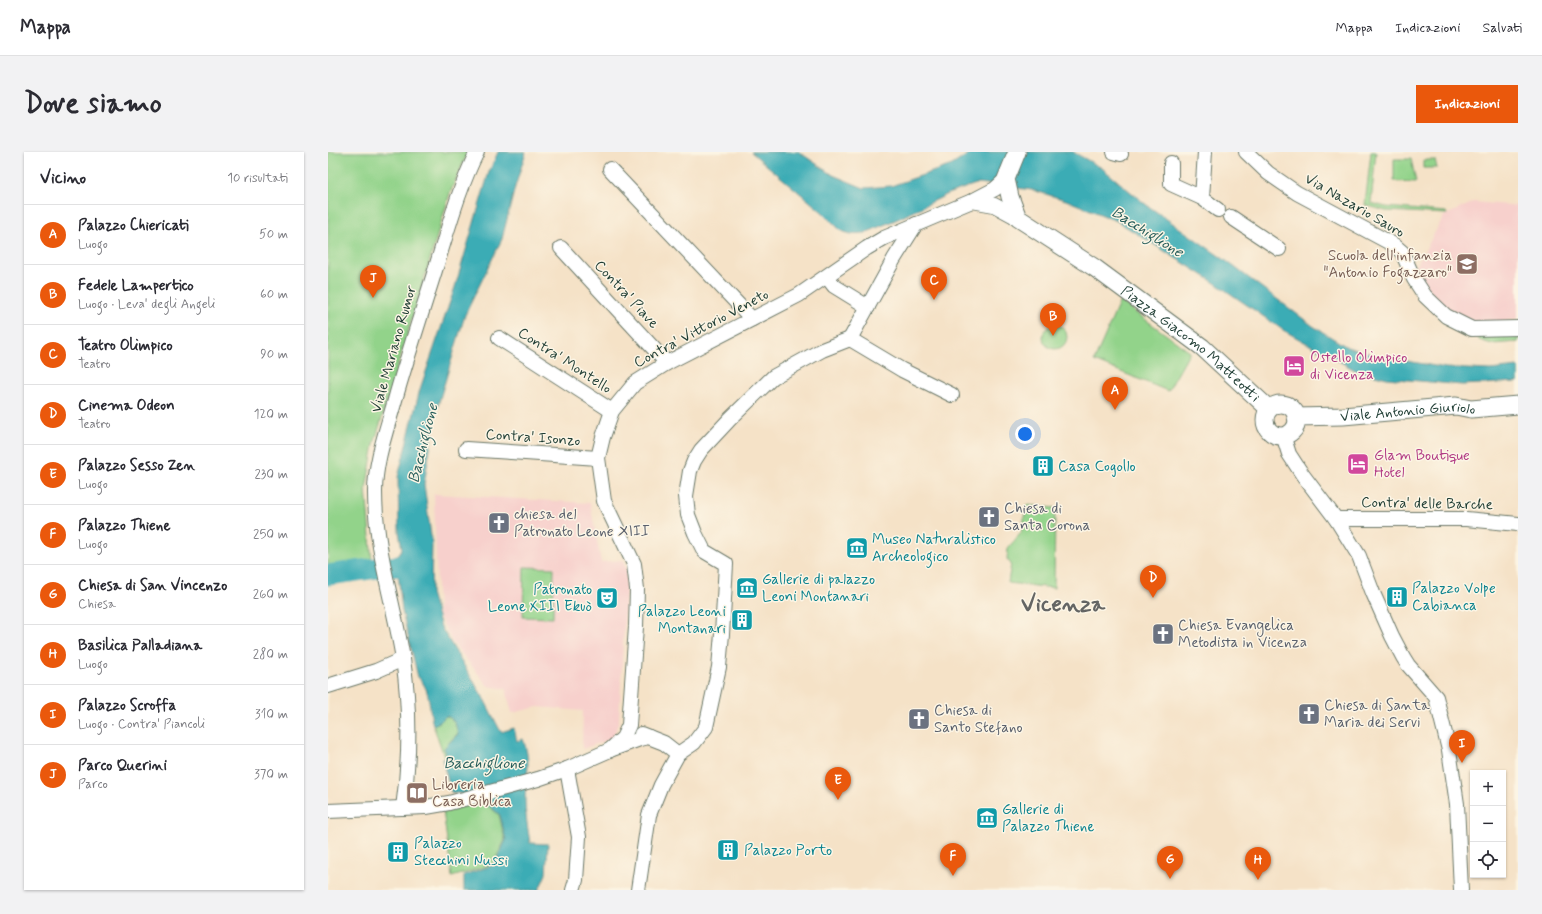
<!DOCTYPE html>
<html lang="it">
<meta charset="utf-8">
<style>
body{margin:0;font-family:Mynerve,sans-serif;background:#f2f2f3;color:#2b2b33}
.controls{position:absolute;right:12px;bottom:12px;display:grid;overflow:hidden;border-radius:0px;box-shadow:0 1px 3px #0004}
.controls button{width:36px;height:36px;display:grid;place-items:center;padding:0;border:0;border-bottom:1px solid #e1e1e2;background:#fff;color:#2b2b33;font:20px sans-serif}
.you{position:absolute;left:697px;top:282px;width:14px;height:14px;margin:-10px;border:3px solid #fff;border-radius:50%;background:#1a73e8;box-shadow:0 0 0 6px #1a73e833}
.badge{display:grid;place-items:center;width:26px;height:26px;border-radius:50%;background:#ea580c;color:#fff;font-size:13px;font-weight:700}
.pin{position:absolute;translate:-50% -33px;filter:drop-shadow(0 1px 2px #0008)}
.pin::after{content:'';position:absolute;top:21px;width:14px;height:12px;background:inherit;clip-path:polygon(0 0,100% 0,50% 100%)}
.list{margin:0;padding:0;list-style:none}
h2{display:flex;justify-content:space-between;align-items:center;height:52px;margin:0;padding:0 16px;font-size:17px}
h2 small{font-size:13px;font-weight:400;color:#7c7c81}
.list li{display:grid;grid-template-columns:26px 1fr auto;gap:12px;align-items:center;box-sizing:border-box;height:60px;padding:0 16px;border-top:1px solid #e1e1e2}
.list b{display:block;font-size:15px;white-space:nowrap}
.list p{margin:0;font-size:13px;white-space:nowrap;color:#7c7c81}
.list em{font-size:13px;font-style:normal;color:#7c7c81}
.icon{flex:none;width:22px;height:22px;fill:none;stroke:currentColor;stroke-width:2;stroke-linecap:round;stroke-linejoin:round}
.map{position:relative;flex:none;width:1190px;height:738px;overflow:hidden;border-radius:0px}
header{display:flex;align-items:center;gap:24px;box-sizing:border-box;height:56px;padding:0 20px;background:#fff;border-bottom:1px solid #e1e1e2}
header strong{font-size:19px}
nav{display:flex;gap:22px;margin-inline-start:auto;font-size:14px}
.intro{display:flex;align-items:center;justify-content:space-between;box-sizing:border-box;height:96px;padding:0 24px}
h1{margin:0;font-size:28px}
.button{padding:10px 18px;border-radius:0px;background:#ea580c;color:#fff;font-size:14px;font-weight:700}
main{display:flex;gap:24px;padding:0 24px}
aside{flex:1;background:#fff;border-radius:0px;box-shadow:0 1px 3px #0004}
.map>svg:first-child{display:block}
.built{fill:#f7d0cc}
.green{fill:#92d38a;stroke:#58885f}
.water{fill:#3bacb5;stroke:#2d7474}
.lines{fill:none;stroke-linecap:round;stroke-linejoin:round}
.river{stroke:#3bacb5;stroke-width:21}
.minor-casing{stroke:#6a7767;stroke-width:16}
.tertiary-casing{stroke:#6a7767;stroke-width:19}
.minor{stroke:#fff;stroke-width:14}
.tertiary{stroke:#fff;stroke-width:17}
.labels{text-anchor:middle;stroke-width:3;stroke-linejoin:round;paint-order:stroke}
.street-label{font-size:15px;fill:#1f3d34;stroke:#fcf5e5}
.education-label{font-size:15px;fill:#785e54;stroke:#fcf5e5;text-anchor:end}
.hotel-label{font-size:15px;fill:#b23c85;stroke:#fcf5e5;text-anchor:start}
.culture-label{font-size:15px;fill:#0d838f;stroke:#fcf5e5;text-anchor:start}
.worship-label{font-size:15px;fill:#5b616d;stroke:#fcf5e5;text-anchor:start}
.water-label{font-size:16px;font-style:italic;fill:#275e5b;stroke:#fcf5e5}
.town-label{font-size:23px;font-weight:bold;fill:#646564;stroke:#fcf5e5}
</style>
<header>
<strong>Mappa</strong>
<nav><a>Mappa</a><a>Indicazioni</a><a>Salvati</a></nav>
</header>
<div class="intro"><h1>Dove siamo</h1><a class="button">Indicazioni</a></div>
<main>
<aside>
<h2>Vicino<small>10 risultati</small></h2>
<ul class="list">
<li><span class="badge">A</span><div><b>Palazzo Chiericati</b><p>Luogo</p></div><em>50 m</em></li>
<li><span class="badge">B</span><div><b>Fedele Lampertico</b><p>Luogo · Leva' degli Angeli</p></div><em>60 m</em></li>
<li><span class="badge">C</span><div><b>Teatro Olimpico</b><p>Teatro</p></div><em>90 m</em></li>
<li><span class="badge">D</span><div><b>Cinema Odeon</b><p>Teatro</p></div><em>120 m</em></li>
<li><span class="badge">E</span><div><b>Palazzo Sesso Zen</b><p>Luogo</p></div><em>230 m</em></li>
<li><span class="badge">F</span><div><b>Palazzo Thiene</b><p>Luogo</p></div><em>250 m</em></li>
<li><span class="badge">G</span><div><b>Chiesa di San Vincenzo</b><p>Chiesa</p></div><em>260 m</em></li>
<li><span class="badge">H</span><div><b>Basilica Palladiana</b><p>Luogo</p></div><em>280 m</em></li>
<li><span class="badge">I</span><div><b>Palazzo Scroffa</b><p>Luogo · Contra' Piancoli</p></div><em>310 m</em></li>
<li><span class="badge">J</span><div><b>Parco Querini</b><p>Parco</p></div><em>370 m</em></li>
</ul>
</aside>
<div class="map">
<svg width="1190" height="738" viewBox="0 0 1190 738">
<rect width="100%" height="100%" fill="#fcf5e5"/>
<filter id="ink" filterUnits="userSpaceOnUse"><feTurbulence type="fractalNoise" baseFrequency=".025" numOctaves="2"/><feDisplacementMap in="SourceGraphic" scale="8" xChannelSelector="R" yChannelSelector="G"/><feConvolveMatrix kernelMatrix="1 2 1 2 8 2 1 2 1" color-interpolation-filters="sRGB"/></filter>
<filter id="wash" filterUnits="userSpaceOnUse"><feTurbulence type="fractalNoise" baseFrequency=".012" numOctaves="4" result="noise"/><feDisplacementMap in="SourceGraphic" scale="16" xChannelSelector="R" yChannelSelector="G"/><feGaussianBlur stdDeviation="0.9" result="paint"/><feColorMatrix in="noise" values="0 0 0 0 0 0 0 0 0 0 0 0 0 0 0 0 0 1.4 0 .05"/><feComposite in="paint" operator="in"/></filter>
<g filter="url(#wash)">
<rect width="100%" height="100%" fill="#f5e2c7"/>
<!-- built -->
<g class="built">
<polygon points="1146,50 1190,54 1190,166 1169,171 1156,172 1136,169 1125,165 1085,120 1116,64"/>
<polygon points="106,342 262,351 273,410 294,408 299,419 291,568 285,586 254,597 255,559 210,555 184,561 178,537 160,534 124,490 110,462"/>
</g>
<!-- green -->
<g class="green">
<polygon points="0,0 140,0 122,41 46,292 38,337 45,423 0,428"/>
<polygon points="1043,0 1048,0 1043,51 1058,55 1118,60 1119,62 1058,59 1037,53"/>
<polygon points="1066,7 1083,7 1088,30 1066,29"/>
<polygon points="1095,8 1107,8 1109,16 1095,16"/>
<polygon points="792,149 862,200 840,239 766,209"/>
<circle cx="727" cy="185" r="12"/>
<polygon points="1190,183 1190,190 1164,192 1151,188 1151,184"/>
<polygon points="699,353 727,356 726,436 680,431 683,412 679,407 680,396 693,381"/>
<polygon points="196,415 226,416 225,466 195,465"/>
<path d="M118,564C126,567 128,573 130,581L116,596L119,604L116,605C113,594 109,584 105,573L112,570Z"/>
<polygon points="156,650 171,663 177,688 165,712 124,725 115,659"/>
</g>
<!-- water -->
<g class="water">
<path d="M170,0H198L187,35L174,87L137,163L108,260L96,332L104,391L103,441L113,475L155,545L173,580L186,576L189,589L195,587C204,612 198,623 197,648C197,662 200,677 202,691L220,692L218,722L211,738H136V723L166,713L178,688L172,663L151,645L123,640L114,607H117L119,611L121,610L116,596L130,582C128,573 127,567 118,564L112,570L105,573C100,556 104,539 90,525L74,459L70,420L68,419L67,408L74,397L71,380L70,325L92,237L127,135L161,20Z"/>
<polygon points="423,0 471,0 505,23 536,36 563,34 624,13 644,0 745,0 774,16 816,51 897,108 985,174 1019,195 1051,204 1118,216 1162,218 1190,215 1190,230 1134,233 1059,226 1027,218 955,178 884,129 789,69 738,48 704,38 651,31 622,41 572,66 537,81 523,82 513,79 493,59"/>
</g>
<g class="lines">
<!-- river -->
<polyline class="river" points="0,423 49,416 84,413"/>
</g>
</g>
<g filter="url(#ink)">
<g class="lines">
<!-- minor casing -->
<g class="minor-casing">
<g id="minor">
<polyline points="786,0 793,2"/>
<polyline points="918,0 940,21 969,41 1066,93 1074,100 1086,127 1097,144 1118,164 1144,177 1190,176"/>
<polyline points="843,11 843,32 874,46 877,0"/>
<polyline points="282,17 424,167"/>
<polyline points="874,46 890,58"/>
<polyline points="644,49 666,53 690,66"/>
<polyline points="903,65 951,97"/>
<polyline points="233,96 339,211"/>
<polyline points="499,125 506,134 540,155"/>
<polyline points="171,186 284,259"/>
<polyline points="522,187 566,107 588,72"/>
<polyline points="522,187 574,218 624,243"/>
<polyline points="955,283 961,302 974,322 1008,367 1031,404 1045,441 1064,484 1075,505 1080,513 1108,545 1121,598 1129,652 1133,738"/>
<polyline points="138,297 270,306"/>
<polyline points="1008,367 1138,367 1190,372"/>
<polyline points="0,534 48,519 75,507"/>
<polyline points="313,582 336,591 350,602"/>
<polyline points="282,598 295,586 301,573 308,475 309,437 306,412 276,349 270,306 275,285 284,259 307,231 339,211 471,143 539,96 556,86 644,49 667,37 678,27"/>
<polyline points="239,617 251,685 248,728 245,738"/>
<path d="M75,656C82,607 82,555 75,507C66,451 47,397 47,340C47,309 59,277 67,248C80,202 95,157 109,112C121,74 131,36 149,0"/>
<polyline points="0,659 98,655 121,651 210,627 239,617 282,598 312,587 321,585"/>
<polyline points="310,738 321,663 333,633 350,602 366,591 378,575 391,515 394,482 398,412 376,399 367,381 360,363 358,344 362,319 366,309 373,298 402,267 445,225 494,198 522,187"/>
</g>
</g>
<!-- tertiary casing -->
<g class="tertiary-casing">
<g id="tertiary">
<path id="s1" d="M689,0L678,27L682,45L690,66L767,116L874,195L941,257"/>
<circle cx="953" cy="268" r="16"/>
<path id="s2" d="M968,265L1015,264L1128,254L1143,257L1190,253"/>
</g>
</g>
<!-- minor -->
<use href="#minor" class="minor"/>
<!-- tertiary -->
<use href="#tertiary" class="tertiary"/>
</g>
</g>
<!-- icons -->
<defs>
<g id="school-square" transform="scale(1.15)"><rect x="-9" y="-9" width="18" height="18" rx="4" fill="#8d6e63" stroke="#fcf5e5"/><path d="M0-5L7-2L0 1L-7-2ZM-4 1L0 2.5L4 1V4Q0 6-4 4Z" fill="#fff"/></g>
<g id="hotel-square" transform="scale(1.15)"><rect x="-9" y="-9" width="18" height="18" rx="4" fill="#d1479c" stroke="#fcf5e5"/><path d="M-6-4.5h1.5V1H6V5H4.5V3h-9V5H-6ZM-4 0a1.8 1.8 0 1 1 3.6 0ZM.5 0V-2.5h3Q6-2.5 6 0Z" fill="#fff"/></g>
<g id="building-square" transform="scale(1.15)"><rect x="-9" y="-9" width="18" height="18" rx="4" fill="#0f9aa8" stroke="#fcf5e5"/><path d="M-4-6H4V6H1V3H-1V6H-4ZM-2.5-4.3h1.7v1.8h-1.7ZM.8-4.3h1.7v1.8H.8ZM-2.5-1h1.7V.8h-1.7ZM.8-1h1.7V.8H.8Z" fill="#fff"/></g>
<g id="church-square" transform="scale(1.15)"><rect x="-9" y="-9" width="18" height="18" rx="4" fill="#6b7280" stroke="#fcf5e5"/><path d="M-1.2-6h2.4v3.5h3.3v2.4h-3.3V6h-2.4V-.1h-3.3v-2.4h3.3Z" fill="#fff"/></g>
<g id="museum-square" transform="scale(1.15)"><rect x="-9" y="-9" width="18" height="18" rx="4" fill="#0f9aa8" stroke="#fcf5e5"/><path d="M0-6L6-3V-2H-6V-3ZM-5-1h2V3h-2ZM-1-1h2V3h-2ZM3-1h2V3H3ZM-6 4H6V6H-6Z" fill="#fff"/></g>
<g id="theatre-square" transform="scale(1.15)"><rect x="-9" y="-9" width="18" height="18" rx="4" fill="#0f9aa8" stroke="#fcf5e5"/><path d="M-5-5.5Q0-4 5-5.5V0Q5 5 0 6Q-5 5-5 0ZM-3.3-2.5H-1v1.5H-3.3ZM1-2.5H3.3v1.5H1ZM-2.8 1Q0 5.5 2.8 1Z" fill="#fff"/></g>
<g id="library-square" transform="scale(1.15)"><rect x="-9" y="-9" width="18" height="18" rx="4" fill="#8d6e63" stroke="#fcf5e5"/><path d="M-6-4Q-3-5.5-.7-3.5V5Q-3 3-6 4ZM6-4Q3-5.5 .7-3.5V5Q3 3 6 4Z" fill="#fff"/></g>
</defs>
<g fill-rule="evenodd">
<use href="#school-square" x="1139" y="112"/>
<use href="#hotel-square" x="966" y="214"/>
<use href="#hotel-square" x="1030" y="312"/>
<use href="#building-square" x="715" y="314"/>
<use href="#church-square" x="661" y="365"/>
<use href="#church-square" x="171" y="371"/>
<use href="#museum-square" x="529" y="396"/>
<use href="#museum-square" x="419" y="436"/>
<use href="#building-square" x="1069" y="445"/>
<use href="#theatre-square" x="279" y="446"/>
<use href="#building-square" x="414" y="468"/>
<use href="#church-square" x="835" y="482"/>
<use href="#church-square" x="981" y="562"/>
<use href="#church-square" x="591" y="567"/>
<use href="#library-square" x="89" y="641"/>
<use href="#museum-square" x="659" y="666"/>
<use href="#building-square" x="400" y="698"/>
<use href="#building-square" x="70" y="700"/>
</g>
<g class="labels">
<!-- street labels -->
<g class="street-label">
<text transform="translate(1027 53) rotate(30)" y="5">Via Nazario Sauro</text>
<text transform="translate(299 142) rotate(47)" y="5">Contra' Piave</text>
<text transform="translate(373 176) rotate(-28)" y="5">Contra' Vittorio Veneto</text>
<text dy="5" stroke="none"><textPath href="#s1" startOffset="284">Piazza Giacomo Matteotti</textPath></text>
<text transform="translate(65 197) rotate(-74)" y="5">Viale Mariano Rumor</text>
<text transform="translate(237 208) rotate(33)" y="5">Contra' Montello</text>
<text dy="5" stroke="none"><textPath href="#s2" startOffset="112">Viale Antonio Giuriolo</textPath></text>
<text transform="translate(205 285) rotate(4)" y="5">Contra' Isonzo</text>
<text transform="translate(1099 351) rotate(1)" y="5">Contra' delle Barche</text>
</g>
<!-- education labels -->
<g class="education-label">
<text x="1124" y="108">Scuola dell'infanzia<tspan x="1124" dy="17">"Antonio Fogazzaro"</tspan></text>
<text x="104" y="637" text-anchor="start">Libreria<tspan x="104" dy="17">Casa Biblica</tspan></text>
</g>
<!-- hotel labels -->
<g class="hotel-label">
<text x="982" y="210">Ostello Olimpico<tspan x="982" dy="17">di Vicenza</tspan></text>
<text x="1046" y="308">Glam Boutique<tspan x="1046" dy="17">Hotel</tspan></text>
</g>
<!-- culture labels -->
<g class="culture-label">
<text x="730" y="319">Casa Cogollo</text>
<text x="544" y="392">Museo Naturalistico<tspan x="544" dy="17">Archeologico</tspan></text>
<text x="434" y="432">Gallerie di palazzo<tspan x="434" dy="17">Leoni Montanari</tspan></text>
<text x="1084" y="441">Palazzo Volpe<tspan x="1084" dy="17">Cabianca</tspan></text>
<text x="264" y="442" text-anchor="end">Patronato<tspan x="264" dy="17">Leone XIII Ekuò</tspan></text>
<text x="398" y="464" text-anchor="end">Palazzo Leoni<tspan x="398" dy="17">Montanari</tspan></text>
<text x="674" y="662">Gallerie di<tspan x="674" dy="17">Palazzo Thiene</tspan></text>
<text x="86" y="696">Palazzo<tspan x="86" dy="17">Stecchini Nussi</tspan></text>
<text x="416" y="703">Palazzo Porto</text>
</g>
<!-- worship labels -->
<g class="worship-label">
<text x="676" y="361">Chiesa di<tspan x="676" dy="17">Santa Corona</tspan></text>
<text x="186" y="367">chiesa del<tspan x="186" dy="17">Patronato Leone XIII</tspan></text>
<text x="850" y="478">Chiesa Evangelica<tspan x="850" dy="17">Metodista in Vicenza</tspan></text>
<text x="996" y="558">Chiesa di Santa<tspan x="996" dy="17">Maria dei Servi</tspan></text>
<text x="606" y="563">Chiesa di<tspan x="606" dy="17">Santo Stefano</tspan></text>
</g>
<!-- water labels -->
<g class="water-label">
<text transform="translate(820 79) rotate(32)" y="6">Bacchiglione</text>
<text transform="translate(94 291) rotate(-76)" y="6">Bacchiglione</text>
<text x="156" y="616">Bacchiglione</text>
</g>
<!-- town labels -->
<g class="town-label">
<text x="735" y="459">Vicenza</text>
</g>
</g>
</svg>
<div class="controls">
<button>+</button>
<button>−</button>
<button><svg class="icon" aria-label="locate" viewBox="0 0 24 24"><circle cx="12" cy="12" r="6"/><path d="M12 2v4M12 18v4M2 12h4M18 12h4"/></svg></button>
</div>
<div class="you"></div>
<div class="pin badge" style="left:787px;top:258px">A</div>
<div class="pin badge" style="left:725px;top:184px">B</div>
<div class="pin badge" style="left:606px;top:148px">C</div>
<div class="pin badge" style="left:825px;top:446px">D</div>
<div class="pin badge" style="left:510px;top:648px">E</div>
<div class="pin badge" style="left:625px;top:724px">F</div>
<div class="pin badge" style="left:842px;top:727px">G</div>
<div class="pin badge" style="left:930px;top:728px">H</div>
<div class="pin badge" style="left:1134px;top:611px">I</div>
<div class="pin badge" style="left:45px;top:146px">J</div>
</div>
</main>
